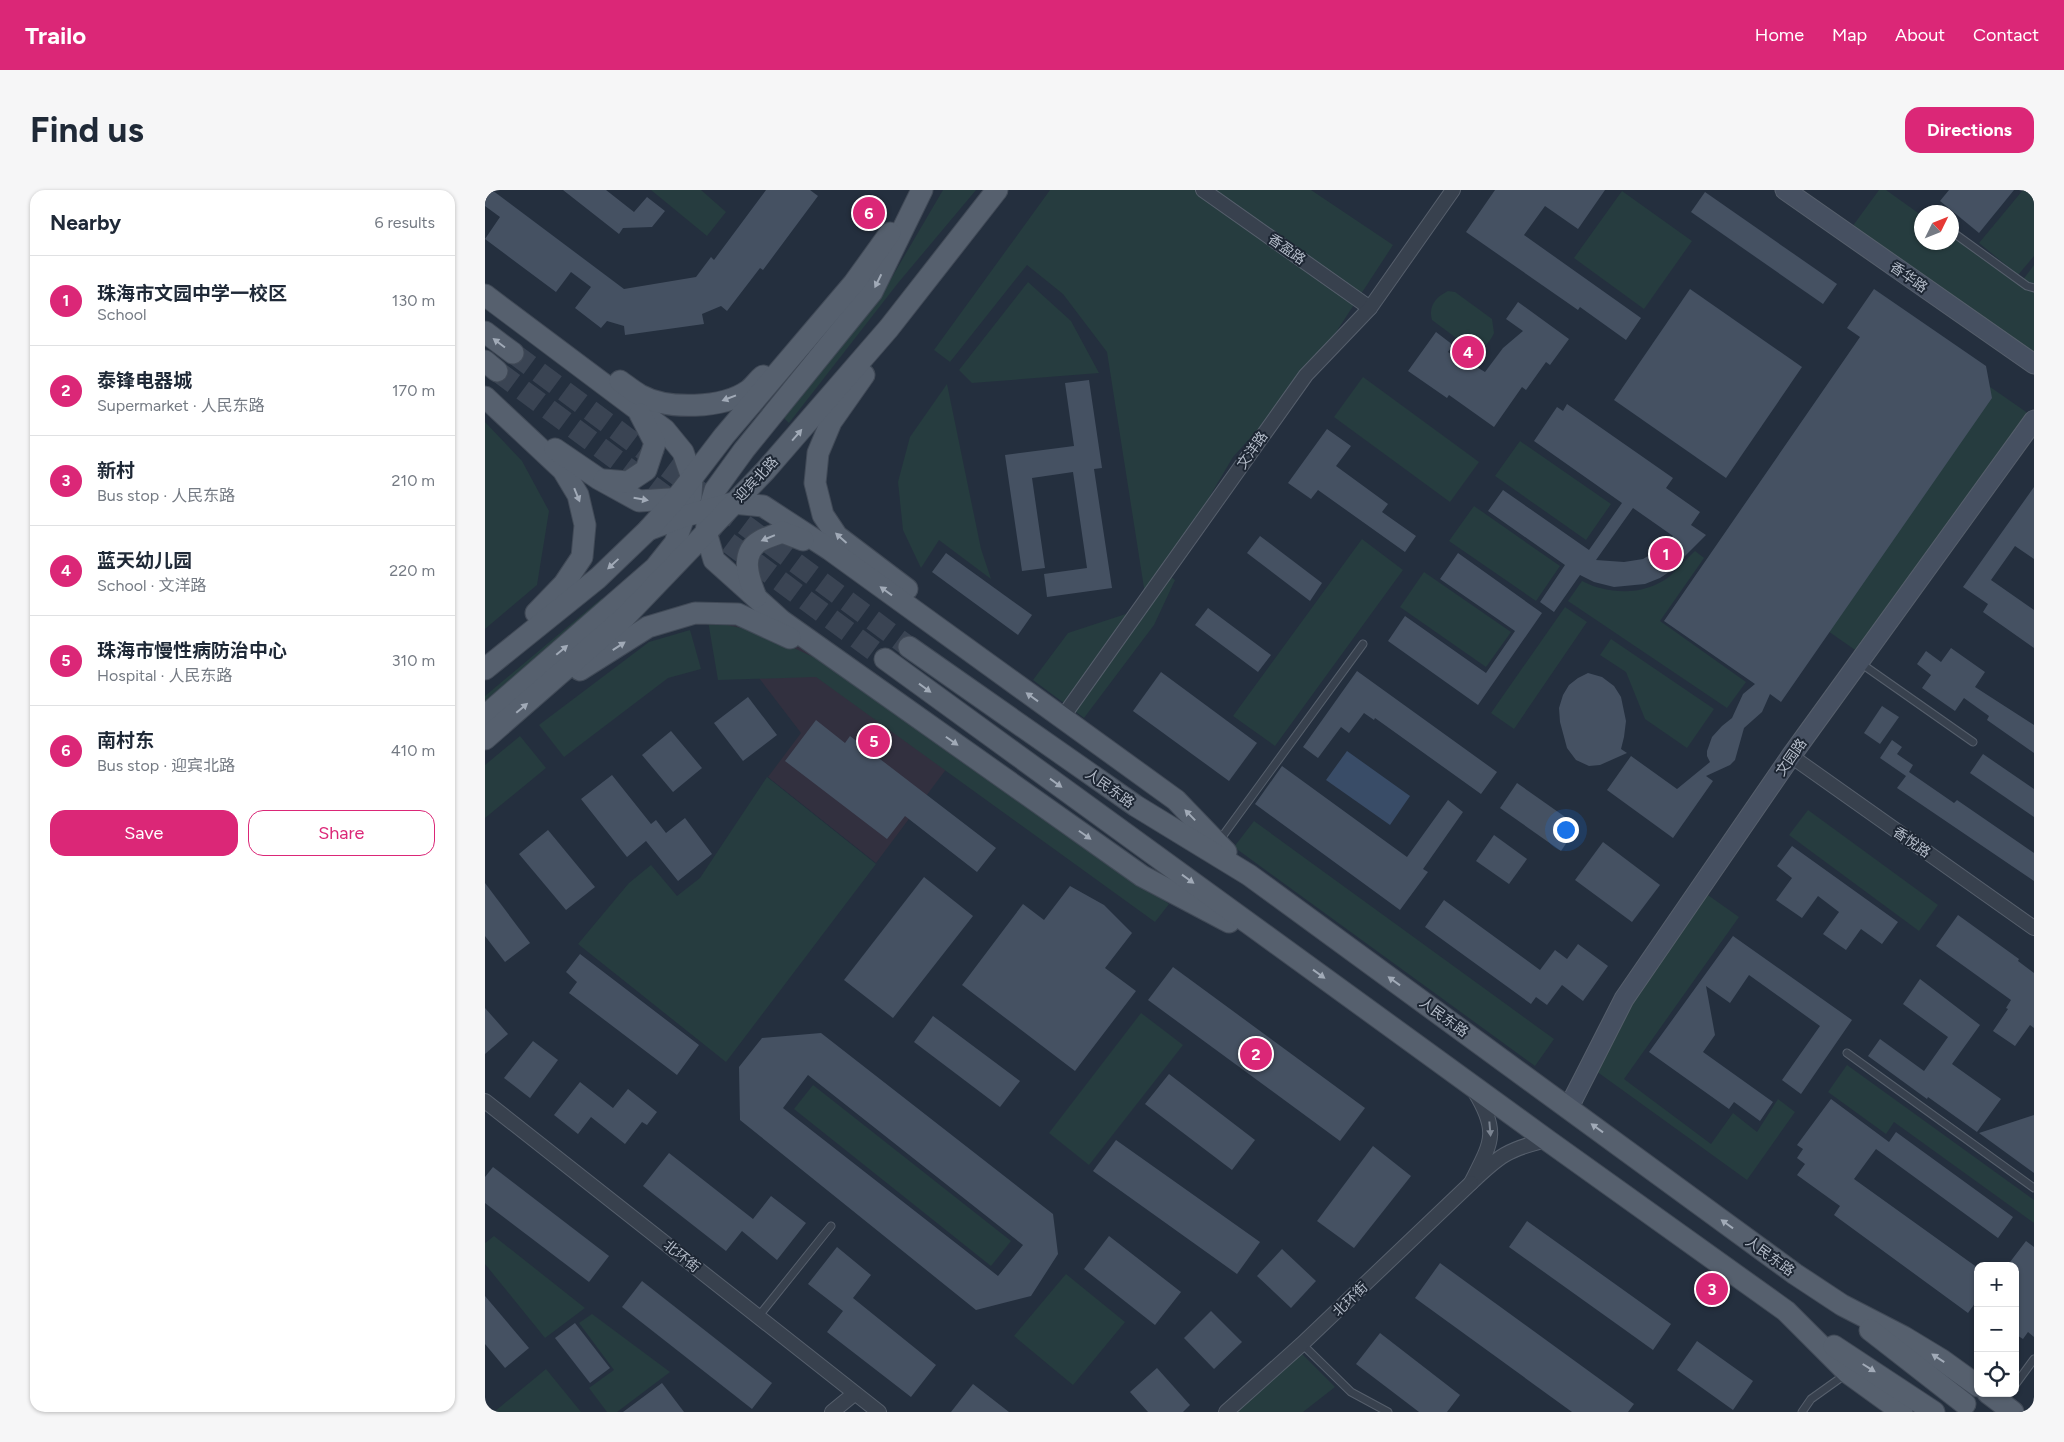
<!DOCTYPE html>
<meta charset="utf-8">
<style>
body{margin:0;font-family:Figtree,"Noto Sans SC",sans-serif;background:#f6f6f7;color:#1f2937}
.controls{position:absolute;right:15px;bottom:15px;display:grid;overflow:hidden;border-radius:10px;box-shadow:0 1px 4px #0004}
.controls button{width:45px;height:45px;display:grid;place-items:center;padding:0;border:0;border-bottom:1px solid #e0e1e3;background:#fff;color:#1f2937;font:25px sans-serif}
.compass{position:absolute;left:1429px;top:15px;width:45px;height:45px;border-radius:50%;background:#fff;box-shadow:0 1px 4px #0004;rotate:47deg}
.you{position:absolute;left:1080px;top:639px;width:18px;height:18px;margin:-12px;border:4px solid #fff;border-radius:50%;background:#1a73e8;box-shadow:0 0 0 8px #1a73e833}
.badge{display:grid;place-items:center;width:32px;height:32px;border-radius:50%;background:#db2777;color:#fff;font-size:16px;font-weight:700}
.pin{position:absolute;translate:-50% -50%;border:2px solid #fff;box-shadow:0 1px 5px #0006}
.list{margin:0;padding:0;list-style:none}
h2{display:flex;justify-content:space-between;align-items:center;height:65px;margin:0;padding:0 20px;font-size:21px}
h2 small{font-size:16px;font-weight:400;color:#747a83}
.list li{display:grid;grid-template-columns:32px 1fr auto;gap:15px;align-items:center;box-sizing:border-box;height:90px;padding:0 20px;border-top:1px solid #e0e1e3}
.list b{display:block;font-size:19px;white-space:nowrap}
.list p{margin:0;font-size:16px;white-space:nowrap;color:#747a83}
.list em{font-size:16px;font-style:normal;color:#747a83}
.actions{display:flex;gap:10px;padding:15px 20px}
.actions a{flex:1;padding:11px 0;border:1px solid #db2777;border-radius:15px;text-align:center;font-size:18px;color:#db2777}
.actions .main{background:#db2777;color:#fff}
.icon{flex:none;width:28px;height:28px;fill:none;stroke:currentColor;stroke-width:2;stroke-linecap:round;stroke-linejoin:round}
.map{position:relative;flex:none;width:1549px;height:1222px;overflow:hidden;border-radius:15px}
header{display:flex;align-items:center;gap:30px;box-sizing:border-box;height:70px;padding:0 25px;background:#db2777;color:#fff}
header strong{font-size:24px}
nav{display:flex;gap:28px;margin-inline-start:auto;font-size:18px}
.intro{display:flex;align-items:center;justify-content:space-between;box-sizing:border-box;height:120px;padding:0 30px}
h1{margin:0;font-size:35px}
.button{padding:12px 22px;border-radius:15px;background:#db2777;color:#fff;font-size:18px;font-weight:700}
main{display:flex;gap:30px;padding:0 30px}
aside{flex:1;background:#fff;border-radius:15px;box-shadow:0 1px 4px #0004}
.map>svg:first-child{display:block}
.medical{fill:#32303f}
.green{fill:#263c3f}
.water{fill:#394c67}
.building{fill:#455162;fill-rule:evenodd}
.lines{fill:none;stroke-linecap:round;stroke-linejoin:round}
.primary-tunnel{stroke:#3a4453;stroke-width:21;stroke-dasharray:21 11;stroke-linecap:butt}
.lane-casing{stroke:#565f6c;stroke-width:9}
.street-casing{stroke:#565f6c;stroke-width:16}
.secondary-casing{stroke:#565f6c;stroke-width:21}
.primary-casing{stroke:#414a57;stroke-width:23}
.lane{stroke:#38414e;stroke-width:7}
.street{stroke:#38414e;stroke-width:14}
.secondary{stroke:#465061;stroke-width:19}
.primary{stroke:#56606e;stroke-width:21}
.oneway{fill:#a1aab7}
.oneway2{fill:#7c8592}
.labels{text-anchor:middle;stroke-width:4;stroke-linejoin:round;paint-order:stroke}
.street-label{font-size:14px;fill:#b4bcc9;stroke:#1d2633}
</style>
<header>
<strong>Trailo</strong>
<nav><a>Home</a><a>Map</a><a>About</a><a>Contact</a></nav>
</header>
<div class="intro"><h1>Find us</h1><a class="button">Directions</a></div>
<main>
<aside>
<h2>Nearby<small>6 results</small></h2>
<ul class="list">
<li><span class="badge">1</span><div><b>珠海市文园中学一校区</b><p>School</p></div><em>130 m</em></li>
<li><span class="badge">2</span><div><b>泰锋电器城</b><p>Supermarket · 人民东路</p></div><em>170 m</em></li>
<li><span class="badge">3</span><div><b>新村</b><p>Bus stop · 人民东路</p></div><em>210 m</em></li>
<li><span class="badge">4</span><div><b>蓝天幼儿园</b><p>School · 文洋路</p></div><em>220 m</em></li>
<li><span class="badge">5</span><div><b>珠海市慢性病防治中心</b><p>Hospital · 人民东路</p></div><em>310 m</em></li>
<li><span class="badge">6</span><div><b>南村东</b><p>Bus stop · 迎宾北路</p></div><em>410 m</em></li>
</ul>
<div class="actions"><a class="main">Save</a><a>Share</a></div>
</aside>
<div class="map">
<svg width="1549" height="1222" viewBox="0 0 1549 1222">
<rect width="100%" height="100%" fill="#242f3e"/>
<!-- medical -->
<polygon class="medical" points="225,424 296,443 477,558 391,673 283,587 316,543"/>
<!-- green -->
<g class="green">
<polygon points="166,0 216,0 241,22 222,46"/>
<polygon points="458,0 491,0 413,93 304,233 299,228 400,99"/>
<polygon points="565,0 826,0 908,55 842,156 785,234 775,237 748,267 680,382 690,390 669,435 599,528 548,490 583,443 662,417 622,162 578,104 542,75 465,172 449,160"/>
<polygon points="1394,0 1401,0 1436,25 1436,52 1466,52 1467,47 1534,95 1549,75 1549,167 1367,37"/>
<polygon points="1538,0 1549,0 1549,66 1533,85 1494,53"/>
<polygon points="1137,1 1207,51 1159,119 1089,68"/>
<polygon points="543,92 586,131 614,183 487,193 474,180"/>
<path d="M963,101L970,102L1007,129L1009,143C1005,152 997,162 986,159L947,130C943,116 951,107 963,101Z"/>
<polygon points="878,187 994,272 965,312 849,227"/>
<polygon points="1498,192 1544,224 1376,464 1330,432"/>
<polygon points="462,194 496,359 506,389 454,350 436,378 418,340 413,292 425,247"/>
<polygon points="0,232 37,271 64,321 52,395 0,439"/>
<polygon points="1035,251 1126,314 1101,350 1010,286"/>
<polygon points="989,316 1075,376 1051,411 964,351"/>
<polygon points="877,349 918,380 790,556 748,526"/>
<path d="M1210,361L1219,368L1175,431L1261,492L1242,518L1083,411L1097,391C1124,405 1160,406 1185,386C1194,378 1201,369 1210,361Z"/>
<polygon points="939,382 1026,442 1001,477 915,417"/>
<polygon points="117,408 118,414 0,516 0,506"/>
<polygon points="1080,417 1102,432 1029,539 1006,523"/>
<polygon points="223,431 275,442 341,473 684,714 670,732 331,487 233,490"/>
<polygon points="205,440 216,479 183,488 79,567 54,535 164,452"/>
<polygon points="1126,449 1229,519 1202,558 1160,529 1141,482 1115,465"/>
<polygon points="35,546 61,578 0,628 0,575"/>
<polygon points="282,587 391,674 241,872 93,754 144,693 166,675 192,706 215,688"/>
<polygon points="1323,620 1453,715 1434,741 1304,645"/>
<polygon points="769,631 1069,849 1050,876 749,657"/>
<polygon points="1220,703 1254,727 1139,889 1226,954 1248,923 1272,942 1293,909 1310,922 1262,990 1111,881 1146,811"/>
<polygon points="656,823 698,855 604,975 564,943"/>
<polygon points="1362,875 1549,1010 1549,1033 1409,932 1401,944 1343,902"/>
<polygon points="328,895 526,1051 506,1076 309,919"/>
<polygon points="9,1046 100,1118 60,1148 0,1074 0,1053"/>
<polygon points="581,1084 640,1132 588,1195 529,1146"/>
<polygon points="107,1124 185,1182 132,1222 122,1222 104,1198 129,1180 94,1133"/>
<polygon points="815,1162 850,1197 818,1222 749,1222"/>
<polygon points="61,1179 96,1222 9,1222"/>
</g>
<!-- water -->
<polygon class="water" points="862,561 925,606 905,635 841,590"/>
<!-- building -->
<g class="building">
<polygon points="0,0 7,0 139,99 211,87 226,67 229,70 281,0 325,0 333,6 278,80 275,78 242,121 236,116 217,124 219,134 140,145 139,136 122,131 116,138 90,118 106,97 86,82 71,102 0,49 15,27 0,16"/>
<polygon points="78,0 121,0 149,22 162,7 180,21 167,37 138,38 134,44"/>
<polygon points="1010,0 1120,0 1093,39 1060,16 1039,45 1156,128 1141,150 1095,117 1093,120 981,42"/>
<polygon points="1464,0 1529,0 1494,43 1455,11"/>
<polygon points="1220,2 1352,94 1338,114 1206,22"/>
<polygon points="1205,99 1317,177 1241,288 1129,210"/>
<polygon points="1389,99 1501,176 1507,208 1296,512 1285,504 1277,522 1259,538 1250,570 1245,575 1221,586 1228,591 1188,648 1122,600 1146,566 1192,599 1225,572 1222,566 1222,561 1227,547 1237,536 1247,528 1258,504 1270,494 1179,431 1375,147 1362,138"/>
<polygon points="1033,112 1084,149 1065,175 1061,172 1041,200 1037,197 1009,237 964,205 962,208 923,181 951,142 968,155 963,162 983,176 990,176 1000,182 1018,158 1038,141 1021,129"/>
<polygon points="604,190 617,278 609,279 627,398 562,407 559,384 602,378 588,282 547,288 560,378 537,381 520,265 589,256 580,193"/>
<path d="M1082,214L1188,288L1181,298L1215,322L1206,335L1221,345L1184,382L1175,388L1160,394L1129,397L1109,392L1095,385L1069,422L1055,412L1080,375L1003,321L1018,300L1104,360L1137,313L1049,251L1072,217L1078,221ZM1148,318L1188,346L1175,359L1158,369L1139,372L1111,370Z"/>
<polygon points="842,239 866,256 851,276 903,314 897,322 931,346 920,362 833,300 826,309 803,293"/>
<polygon points="1549,297 1549,369 1530,356 1506,390 1549,420 1549,458 1498,422 1503,414 1478,397"/>
<polygon points="775,346 837,393 825,411 762,363"/>
<polygon points="461,363 547,425 533,445 447,382"/>
<polygon points="973,363 1057,423 993,515 903,451 920,426 1001,483 1030,441 955,389"/>
<polygon points="723,418 786,465 773,482 710,435"/>
<polygon points="1466,458 1500,482 1490,497 1549,535 1549,563 1502,530 1504,526 1479,508 1470,521 1437,498 1446,485 1432,474 1441,461 1456,472"/>
<polygon points="872,481 1012,582 996,604 890,528 889,530 879,523 864,543 856,537 833,568 818,557"/>
<polygon points="676,482 772,553 744,591 648,521"/>
<polygon points="1103,483 1117,487 1129,496 1136,507 1141,531 1139,547 1136,559 1142,563 1115,575 1104,576 1091,570 1082,558 1075,532 1074,518 1078,505 1084,495 1093,488"/>
<polygon points="263,507 292,545 258,571 229,533"/>
<polygon points="1397,516 1414,527 1395,554 1379,543"/>
<polygon points="331,530 360,553 365,546 511,658 492,682 420,626 402,649 300,571"/>
<polygon points="186,541 217,578 188,602 157,565"/>
<polygon points="1407,550 1417,557 1412,564 1428,575 1424,582 1469,613 1472,610 1549,663 1549,691 1412,598 1421,586 1395,568"/>
<polygon points="1498,564 1549,599 1549,627 1485,583"/>
<polygon points="797,576 922,667 963,610 978,622 938,679 943,682 915,720 770,614"/>
<polygon points="127,585 166,634 171,630 181,643 200,628 227,664 193,691 161,651 142,667 96,609"/>
<polygon points="1032,593 1093,636 1076,661 1015,618"/>
<polygon points="63,640 110,697 81,720 34,664"/>
<polygon points="1009,645 1042,669 1024,694 991,671"/>
<polygon points="1118,652 1175,695 1147,732 1090,690"/>
<polygon points="1307,656 1413,732 1397,754 1376,739 1361,760 1338,744 1354,722 1333,706 1317,728 1291,710 1307,688 1292,676"/>
<polygon points="439,687 488,726 408,828 359,790"/>
<polygon points="0,693 45,753 20,772 0,746"/>
<polygon points="585,696 619,715 647,743 620,778 651,801 590,881 477,795 538,714 559,730"/>
<polygon points="959,710 1055,780 1070,760 1082,769 1093,754 1123,776 1098,811 1077,795 1062,815 1051,807 1046,814 940,737"/>
<polygon points="1473,725 1534,769 1533,771 1549,783 1549,838 1545,835 1530,856 1508,841 1523,819 1521,818 1526,810 1451,756"/>
<polygon points="1248,746 1367,830 1316,904 1297,890 1335,836 1264,785 1245,813 1221,796 1230,845 1218,862 1288,912 1275,931 1249,912 1244,919 1164,862"/>
<polygon points="95,764 214,855 192,885 84,803 92,792 81,782"/>
<polygon points="688,777 880,918 855,951 663,810"/>
<polygon points="1435,789 1495,835 1467,874 1516,909 1492,942 1443,907 1442,909 1383,866 1395,849 1439,881 1463,847 1418,814"/>
<polygon points="0,818 23,844 0,864"/>
<polygon points="448,826 535,891 515,917 429,852"/>
<path d="M336,843L568,1024L573,1064L546,1106L491,1120L255,930L254,877L277,848ZM323,885L538,1055L513,1086L298,918Z"/>
<polygon points="48,851 73,870 45,908 19,888"/>
<polygon points="684,884 770,950 747,980 660,914"/>
<polygon points="95,892 128,918 143,899 172,922 162,935 157,932 140,954 106,927 93,944 69,925"/>
<polygon points="1346,909 1404,952 1411,942 1528,1027 1513,1048 1391,959 1369,989 1493,1078 1493,1109 1483,1123 1349,1025 1355,1016 1312,985 1320,974 1312,968 1318,959 1312,955"/>
<polygon points="1549,925 1549,983 1494,943"/>
<polygon points="631,950 775,1052 752,1084 608,981"/>
<polygon points="888,956 926,986 869,1058 832,1031"/>
<polygon points="184,963 268,1029 286,1006 321,1033 292,1070 257,1041 241,1061 158,996"/>
<polygon points="8,977 124,1066 104,1092 0,1013 0,987"/>
<polygon points="1042,1031 1186,1134 1168,1160 1024,1057"/>
<polygon points="624,1046 696,1102 670,1135 599,1079"/>
<polygon points="1541,1051 1549,1057 1549,1147 1543,1142 1538,1149 1530,1144 1530,1076 1522,1076"/>
<polygon points="352,1057 386,1085 368,1108 451,1175 426,1207 342,1142 358,1121 323,1094"/>
<polygon points="797,1059 831,1091 806,1118 772,1086"/>
<polygon points="955,1073 1149,1214 1143,1222 1087,1222 930,1108"/>
<polygon points="157,1091 287,1193 267,1219 137,1117"/>
<polygon points="0,1106 44,1158 20,1178 0,1154"/>
<polygon points="726,1121 757,1152 729,1179 699,1148"/>
<polygon points="90,1133 125,1178 105,1193 70,1148"/>
<polygon points="895,1143 975,1205 962,1222 934,1222 871,1174"/>
<polygon points="1212,1151 1268,1191 1248,1220 1192,1180"/>
<polygon points="672,1178 705,1215 698,1222 663,1222 645,1202"/>
<polygon points="177,1193 199,1222 138,1222"/>
<polygon points="488,1194 524,1222 466,1222"/>
</g>
<g class="lines">
<!-- primary-tunnel -->
<g class="primary-tunnel">
<polyline points="28,163 424,457"/>
<polyline points="12,181 400,469"/>
</g>
<!-- lane casing -->
<g class="lane-casing">
<g id="lane">
<polyline points="1466,41 1542,96 1549,98"/>
<polyline points="1374,472 1488,552"/>
<polyline points="734,651 878,454"/>
<polyline points="1362,863 1549,998"/>
<polyline points="273,1127 346,1036"/>
<polyline points="817,1154 866,1202 903,1222"/>
<polyline points="1530,1195 1549,1169"/>
<polyline points="1317,1222 1326,1209 1361,1184"/>
</g>
</g>
<!-- street casing -->
<g class="street-casing">
<g id="street">
<polyline points="718,0 885,118"/>
<polyline points="577,528 821,185 885,118 968,0"/>
<polyline points="1306,566 1549,738"/>
<path d="M990,902C1015,943 1006,953 986,993C1014,966 1023,959 1062,950"/>
<polyline points="0,911 394,1222"/>
<polyline points="347,1222 369,1204"/>
<polyline points="741,1222 817,1154 986,993"/>
</g>
</g>
<!-- secondary casing -->
<g class="secondary-casing">
<g id="secondary">
<polyline points="1300,0 1549,174"/>
<polyline points="1084,917 1139,809 1306,566 1549,230"/>
</g>
</g>
<!-- primary casing -->
<g class="primary-casing">
<g id="primary">
<polyline points="437,0 387,102 259,260 230,300 224,320 221,342 229,370 297,431 657,686 744,732"/>
<polyline points="0,105 180,240 198,262 207,288 206,306 190,353 170,378 0,526"/>
<polyline points="0,142 28,163"/>
<polyline points="0,171 12,181"/>
<polyline points="379,185 346,232 333,263 330,293 338,325 352,346 422,399"/>
<path d="M135,191C142,196 148,201 155,205C182,220 238,219 264,200C269,196 273,190 278,186"/>
<polyline points="0,207 78,280 93,305 100,335 97,367 79,394 51,423"/>
<polyline points="70,259 114,289 154,311 199,308"/>
<polyline points="119,290 143,292 161,280 170,253 155,224"/>
<polyline points="163,340 200,326 248,313 278,316 344,359 691,610 741,662"/>
<path d="M271,407C264,390 254,363 275,351C282,347 290,345 297,342L318,350"/>
<polyline points="424,457 651,616 764,685 1310,1084 1357,1115 1419,1147 1457,1170 1493,1196"/>
<polyline points="400,469 1062,950 1301,1121 1363,1183 1417,1222"/>
<polyline points="0,479 113,388 163,340 190,310 239,246 369,93 405,43"/>
<polyline points="95,480 163,437 210,423 253,424 305,448"/>
<polyline points="0,549 141,426 280,281 404,138 512,0"/>
<polyline points="1385,1140 1480,1214"/>
<polyline points="1349,1156 1449,1222"/>
<polyline points="1503,1203 1528,1222"/>
</g>
</g>
<!-- lane -->
<use href="#lane" class="lane"/>
<!-- street -->
<use href="#street" class="street"/>
<!-- secondary -->
<use href="#secondary" class="secondary"/>
<!-- primary -->
<use href="#primary" class="primary"/>
</g>
<!-- one-way arrows -->
<defs><path id="oneway-solid" d="M-6-.8H1V-3.2L6.5 0L1 3.2V.8H-6Z" transform="scale(1.25)"/></defs>
<g class="oneway">
<use href="#oneway-solid" transform="translate(393 91) rotate(116)"/>
<use href="#oneway-solid" transform="translate(14 153) rotate(-143)"/>
<use href="#oneway-solid" transform="translate(244 208) rotate(159)"/>
<use href="#oneway-solid" transform="translate(312 245) rotate(-49)"/>
<use href="#oneway-solid" transform="translate(92 305) rotate(68)"/>
<use href="#oneway-solid" transform="translate(156 309) rotate(10)"/>
<use href="#oneway-solid" transform="translate(283 348) rotate(157)"/>
<use href="#oneway-solid" transform="translate(356 348) rotate(-138)"/>
<use href="#oneway-solid" transform="translate(128 374) rotate(137)"/>
<use href="#oneway-solid" transform="translate(401 401) rotate(-144)"/>
<use href="#oneway-solid" transform="translate(134 456) rotate(-33)"/>
<use href="#oneway-solid" transform="translate(77 460) rotate(-40)"/>
<use href="#oneway-solid" transform="translate(440 498) rotate(36)"/>
<use href="#oneway-solid" transform="translate(547 507) rotate(-144)"/>
<use href="#oneway-solid" transform="translate(37 518) rotate(-40)"/>
<use href="#oneway-solid" transform="translate(467 551) rotate(35)"/>
<use href="#oneway-solid" transform="translate(571 593) rotate(36)"/>
<use href="#oneway-solid" transform="translate(705 625) rotate(-134)"/>
<use href="#oneway-solid" transform="translate(600 645) rotate(35)"/>
<use href="#oneway-solid" transform="translate(703 689) rotate(36)"/>
<use href="#oneway-solid" transform="translate(834 784) rotate(36)"/>
<use href="#oneway-solid" transform="translate(909 791) rotate(-144)"/>
<use href="#oneway-solid" transform="translate(1112 938) rotate(-144)"/>
<use href="#oneway-solid" transform="translate(1242 1034) rotate(-144)"/>
<use href="#oneway-solid" transform="translate(1453 1168) rotate(-147)"/>
<use href="#oneway-solid" transform="translate(1384 1178) rotate(32)"/>
</g>
<use class="oneway2" href="#oneway-solid" transform="translate(1005 939) rotate(85)"/>
<g class="labels">
<!-- street labels -->
<g class="street-label">
<text transform="translate(802 59) rotate(35)" y="5">香盈路</text>
<text transform="translate(1424 87) rotate(35)" y="5">香华路</text>
<text transform="translate(767 260) rotate(-55)" y="5">文洋路</text>
<text transform="translate(271 289) rotate(-47)" y="5">迎宾北路</text>
<text transform="translate(1306 567) rotate(-55)" y="5">文园路</text>
<text transform="translate(625 598) rotate(35)" y="5">人民东路</text>
<text transform="translate(1427 652) rotate(35)" y="5">香悅路</text>
<text transform="translate(959 827) rotate(36)" y="5">人民东路</text>
<text transform="translate(197 1066) rotate(39)" y="5">北环街</text>
<text transform="translate(1285 1066) rotate(36)" y="5">人民东路</text>
<text transform="translate(865 1109) rotate(-44)" y="5">北环街</text>
</g>
</g>
</svg>
<div class="controls">
<button>+</button>
<button>−</button>
<button><svg class="icon" aria-label="locate" viewBox="0 0 24 24"><circle cx="12" cy="12" r="6"/><path d="M12 2v4M12 18v4M2 12h4M18 12h4"/></svg></button>
</div>
<svg class="compass" viewBox="-18 -18 36 36"><path d="M0-13l5 13h-10z" fill="#e53935"/><path d="M0 13l5-13h-10z" fill="#747a83"/></svg>
<div class="you"></div>
<div class="pin badge" style="left:1181px;top:364px">1</div>
<div class="pin badge" style="left:771px;top:864px">2</div>
<div class="pin badge" style="left:1227px;top:1099px">3</div>
<div class="pin badge" style="left:983px;top:162px">4</div>
<div class="pin badge" style="left:389px;top:551px">5</div>
<div class="pin badge" style="left:384px;top:23px">6</div>
</div>
</main>
